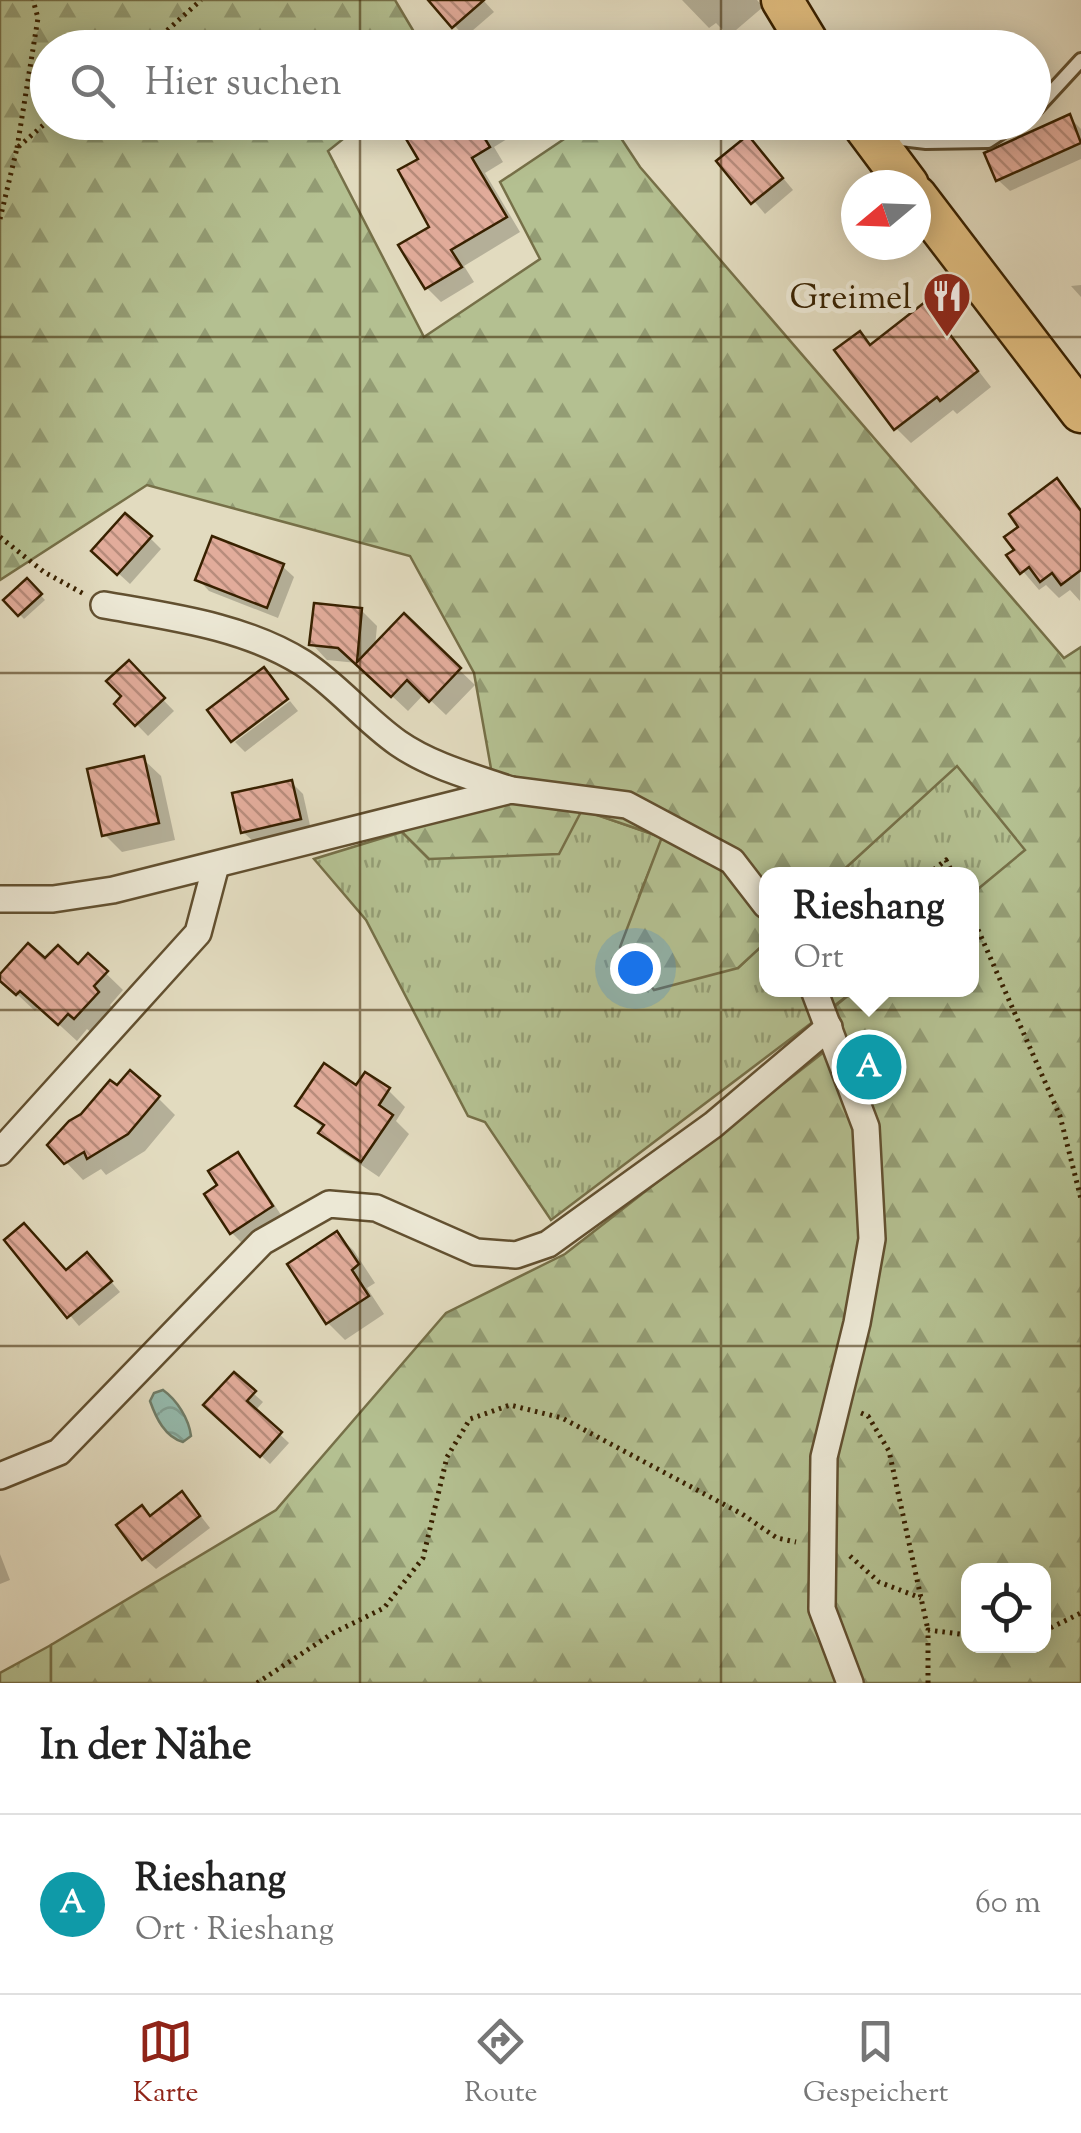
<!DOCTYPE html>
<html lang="de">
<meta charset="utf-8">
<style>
body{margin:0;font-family:"Sorts Mill Goudy",serif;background:#f2f2f2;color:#222}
.controls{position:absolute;right:30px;bottom:30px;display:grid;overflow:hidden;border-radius:20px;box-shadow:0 5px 25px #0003}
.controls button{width:90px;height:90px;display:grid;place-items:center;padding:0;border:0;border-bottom:2px solid #e0e0e0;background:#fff;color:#222;font:50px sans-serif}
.compass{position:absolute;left:841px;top:170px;width:90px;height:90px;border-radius:50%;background:#fff;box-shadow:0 5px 25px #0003;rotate:251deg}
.you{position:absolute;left:635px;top:968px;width:35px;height:35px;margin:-25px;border:8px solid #fff;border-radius:50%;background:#1a73e8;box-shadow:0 0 0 15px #1a73e833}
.badge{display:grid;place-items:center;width:65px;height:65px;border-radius:50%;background:#8f2418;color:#fff;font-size:32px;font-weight:700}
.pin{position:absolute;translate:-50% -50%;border:5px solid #fff;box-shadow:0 2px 10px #0006}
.popup{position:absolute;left:759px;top:867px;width:220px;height:130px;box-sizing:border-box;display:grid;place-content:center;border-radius:20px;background:#fff;filter:drop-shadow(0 2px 8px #0005);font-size:32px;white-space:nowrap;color:#767676}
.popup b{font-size:38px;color:#222}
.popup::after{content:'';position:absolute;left:50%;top:100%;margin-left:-20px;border:20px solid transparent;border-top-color:#fff}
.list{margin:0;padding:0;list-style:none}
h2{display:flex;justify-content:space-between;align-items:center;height:130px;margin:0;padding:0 40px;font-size:42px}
h2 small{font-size:32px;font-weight:400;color:#767676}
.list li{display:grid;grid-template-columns:65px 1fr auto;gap:30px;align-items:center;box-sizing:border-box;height:180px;padding:0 40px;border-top:2px solid #e0e0e0}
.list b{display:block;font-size:38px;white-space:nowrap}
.list p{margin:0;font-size:32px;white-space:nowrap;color:#767676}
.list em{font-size:32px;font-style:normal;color:#767676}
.icon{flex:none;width:55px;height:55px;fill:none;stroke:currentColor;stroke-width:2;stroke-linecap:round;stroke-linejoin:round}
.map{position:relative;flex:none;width:1081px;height:1683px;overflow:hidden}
.search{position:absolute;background:#fff;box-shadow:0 5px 25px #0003;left:30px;right:30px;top:30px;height:110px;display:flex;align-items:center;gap:25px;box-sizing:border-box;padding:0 35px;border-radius:55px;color:#767676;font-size:38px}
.sheet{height:310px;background:#fff}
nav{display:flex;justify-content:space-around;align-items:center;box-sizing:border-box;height:140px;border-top:2px solid #e0e0e0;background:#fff;font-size:28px;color:#767676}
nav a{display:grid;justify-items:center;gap:5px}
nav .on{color:#8f2418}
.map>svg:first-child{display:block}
.grass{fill:url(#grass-tufts);stroke:#767048;stroke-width:2.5}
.forest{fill:url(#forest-firs);stroke:#767048;stroke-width:2.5;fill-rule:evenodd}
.water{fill:url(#water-waves);stroke:#707d68;stroke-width:2.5}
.shadow{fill:#0003}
.building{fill:url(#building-back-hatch);stroke:#382100;stroke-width:2.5}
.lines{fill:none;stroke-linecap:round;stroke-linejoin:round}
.lane-casing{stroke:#625030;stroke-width:18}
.street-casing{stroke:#625030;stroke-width:30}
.primary-casing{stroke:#382100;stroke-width:45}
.path{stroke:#382100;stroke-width:5;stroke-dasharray:2.5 5;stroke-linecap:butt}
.lane{stroke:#ece8d5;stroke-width:12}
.street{stroke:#ece8d5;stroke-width:25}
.primary{stroke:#e1be80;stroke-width:40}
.grid{fill:none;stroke:#382100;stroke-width:2.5;stroke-opacity:0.55}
.labels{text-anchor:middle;stroke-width:10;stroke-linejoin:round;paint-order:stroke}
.poi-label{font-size:35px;fill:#382100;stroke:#ece8d5;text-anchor:end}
</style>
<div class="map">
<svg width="1081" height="1683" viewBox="0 0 1081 1683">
<defs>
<pattern id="grass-tufts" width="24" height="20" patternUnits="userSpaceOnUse" patternTransform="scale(2.5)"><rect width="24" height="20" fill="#b4c091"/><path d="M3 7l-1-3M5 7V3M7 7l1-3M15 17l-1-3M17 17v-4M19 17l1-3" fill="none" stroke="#939c74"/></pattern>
<pattern id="forest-firs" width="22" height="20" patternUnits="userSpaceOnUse" patternTransform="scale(2.5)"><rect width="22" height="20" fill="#b4c091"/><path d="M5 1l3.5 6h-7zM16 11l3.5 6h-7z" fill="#939c74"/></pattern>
<pattern id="water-waves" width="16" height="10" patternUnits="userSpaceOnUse" patternTransform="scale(2.5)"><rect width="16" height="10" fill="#95bbae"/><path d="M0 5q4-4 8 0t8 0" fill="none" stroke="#81a094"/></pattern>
<pattern id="building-back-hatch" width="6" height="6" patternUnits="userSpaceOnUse" patternTransform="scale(2.5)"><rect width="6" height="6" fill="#e2ac9b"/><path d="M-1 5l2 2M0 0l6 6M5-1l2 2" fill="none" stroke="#b88c7c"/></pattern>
</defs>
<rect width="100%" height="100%" fill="#e2dbbf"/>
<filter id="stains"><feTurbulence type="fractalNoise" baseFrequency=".002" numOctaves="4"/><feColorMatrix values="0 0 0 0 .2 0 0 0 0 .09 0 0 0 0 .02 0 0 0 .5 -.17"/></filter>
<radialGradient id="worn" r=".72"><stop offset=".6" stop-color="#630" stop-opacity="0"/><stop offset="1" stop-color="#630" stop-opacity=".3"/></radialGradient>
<!-- grass -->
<g class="grass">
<polygon points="957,765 1026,850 972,894 972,874 839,874"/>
<polygon points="581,809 663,838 639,896 738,968 766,942 766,990 855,990 551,1220 485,1122 468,1116 366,920 314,859 402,832 429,859"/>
<polygon points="51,1645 51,1683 0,1683 0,1673"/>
</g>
<!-- forest -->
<path class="forest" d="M0,0H395L423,47L48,48V122L363,123L328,151L424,337L540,259L500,182L588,123H611L640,167L1064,658L1081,647V1683H51V1645L276,1510L446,1313L565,1254L824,1052L802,1033L855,990H972V894L1025,850L957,766L839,874H766V942L738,968L654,990L620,947L662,837L582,810L559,854L429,859L402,832L495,791L474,673L410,556L147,485L0,580ZM968,1570H1044V1646H968Z"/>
<!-- water -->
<path class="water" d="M163,1390C177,1400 189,1419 191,1436L183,1442C165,1437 156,1418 150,1401L154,1393Z"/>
<!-- shadow -->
<g class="shadow">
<polygon points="431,0 483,0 494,12 465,37"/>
<polygon points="682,0 757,0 763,7 729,36 716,23 709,28"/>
<polygon points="908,35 925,48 898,48"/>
<polygon points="1069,117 1081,129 1081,159 1010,191 998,180"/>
<polygon points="399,122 497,122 507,139 494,147 503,162 485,173 520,232 464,266 474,282 441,302 427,288 432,228 421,160"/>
<polygon points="938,122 955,122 949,131"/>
<polygon points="759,149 793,190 765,214 720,161"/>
<polygon points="1081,285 1081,297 1071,286"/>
<polygon points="939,320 991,387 957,414 953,410 911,443 896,428 859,334 872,347"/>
<polygon points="1057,481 1081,508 1080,601 1070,590 1059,598 1046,585 1039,590 1010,556 1017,550 1021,527"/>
<polygon points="150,538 161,549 130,584 106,562"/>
<polygon points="282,566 294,577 278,618 209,591 198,579"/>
<polygon points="27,581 45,600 24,619 6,600"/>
<polygon points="361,610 377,626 375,647 404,617 475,685 446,715 424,694 408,711 357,663 327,660 312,644"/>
<polygon points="128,664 174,711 148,736 117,704 125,696"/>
<polygon points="290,701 298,711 245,752 235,742"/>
<polygon points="143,759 161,776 175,840 122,852 105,835"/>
<polygon points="291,782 303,794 311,830 255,843 243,832"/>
<polygon points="88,956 123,990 110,1005 115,1011 93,1034 87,1029 77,1041 39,1006 35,1011 0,978 46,962 78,967"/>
<polygon points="357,1088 388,1090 405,1107 396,1121 409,1134 379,1177 339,1150 322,1132 324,1129 298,1106"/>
<polygon points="158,1098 175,1115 145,1151 106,1175 101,1169 83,1180 66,1162"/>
<polygon points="237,1155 249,1166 283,1218 243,1244 232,1233 207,1195 221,1186"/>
<polygon points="337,1234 354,1251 375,1283 367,1288 384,1314 345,1340 328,1323"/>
<polygon points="7,1241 66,1273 97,1265 120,1292 79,1326"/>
<polygon points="234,1376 263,1402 255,1411 289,1443 270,1464 207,1405"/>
<polygon points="193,1506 210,1528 156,1569 144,1558 151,1518"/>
<polygon points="0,1554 10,1580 0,1584"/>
</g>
<!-- building -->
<g class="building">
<polygon points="428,0 484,0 452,28"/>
<polygon points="1070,114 1081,143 996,181 984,153"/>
<polygon points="396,122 475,122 490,147 472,158 507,217 451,250 462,267 425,289 398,245 429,227 398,170 418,159"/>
<polygon points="748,135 783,178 751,204 716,161"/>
<polygon points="925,302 978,371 940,401 937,397 894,430 834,350 860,331 870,345"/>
<polygon points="1057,478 1081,511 1081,570 1061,585 1052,573 1040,582 1029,567 1020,574 1006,555 1014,550 1004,537 1018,527 1009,514"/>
<polygon points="125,513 152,536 117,575 91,551"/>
<polygon points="212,536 284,564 267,608 195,580"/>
<polygon points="27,578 42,594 18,616 3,600"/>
<polygon points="314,603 362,608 357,662 404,613 461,668 429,702 407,680 391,697 338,648 309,645"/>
<polygon points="129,660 165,698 135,726 114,704 121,696 106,681"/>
<polygon points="264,667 288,699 231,742 207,710"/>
<polygon points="144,756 159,823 102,836 87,769"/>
<polygon points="292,780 301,819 241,833 232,793"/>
<polygon points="28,943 45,958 58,945 78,964 88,953 108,971 94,986 99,992 74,1019 68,1014 58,1025 20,991 16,995 0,981 0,974"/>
<polygon points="324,1063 356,1085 365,1072 390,1088 379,1105 393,1115 361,1162 318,1133 324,1125 295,1106"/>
<polygon points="130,1070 160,1096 128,1134 87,1159 84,1152 64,1164 47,1145 69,1121 81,1114 110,1080 117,1085"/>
<polygon points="238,1152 273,1206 230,1234 204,1194 217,1185 208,1171"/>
<polygon points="24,1223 66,1270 87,1252 112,1281 67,1318 4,1240"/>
<polygon points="337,1231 359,1264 352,1270 369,1296 326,1324 287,1264"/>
<polygon points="234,1372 256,1391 247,1401 282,1432 260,1457 203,1405"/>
<polygon points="182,1491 200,1516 142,1560 116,1525 142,1505 150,1516"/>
</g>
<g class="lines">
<!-- lane casing -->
<g class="lane-casing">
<g id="lane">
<polyline points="1034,111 1081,60"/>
<polyline points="885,137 926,142 988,141 1017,122"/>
</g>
</g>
<!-- street casing -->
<g class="street-casing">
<g id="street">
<path d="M104,605C171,617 244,626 303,663C337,685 364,719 398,743C431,766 473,777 511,790"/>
<polyline points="0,899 53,899 113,890 511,790 627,805 732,861 766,905"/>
<polyline points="814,990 866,1127 872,1239 857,1323 824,1457 822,1609 850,1683"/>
<polyline points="0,1152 198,933 216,865"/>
<polyline points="0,1476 59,1452 262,1242 329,1204 376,1208 476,1252 516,1255 548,1244 713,1125 829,1027"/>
</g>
</g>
<!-- primary casing -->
<g class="primary-casing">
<g id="primary">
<polyline points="782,0 811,48"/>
<polyline points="861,122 908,185"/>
<polyline points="916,196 1081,412"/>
</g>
</g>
<!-- path -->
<g class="path">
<polyline points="143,48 163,34 201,0"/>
<polyline points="17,148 38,18 33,0"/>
<polyline points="0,219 17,148 48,121"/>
<polyline points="0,537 44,572 84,594"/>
<polyline points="928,874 946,860 953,874"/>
<polyline points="972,916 1060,1116 1081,1199"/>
<polyline points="861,1413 868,1416 889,1451 928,1630"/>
<polyline points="850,1556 879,1582 921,1598"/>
<polyline points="1044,1631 1081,1613"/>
<polyline points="257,1683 333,1633 384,1608 423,1558 447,1457 470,1419 510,1405 562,1418 742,1514 777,1538 796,1542"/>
<polyline points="928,1683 928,1630 968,1635"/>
</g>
<!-- lane -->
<use href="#lane" class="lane"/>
<!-- street -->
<use href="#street" class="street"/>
<!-- primary -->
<use href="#primary" class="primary"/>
</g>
<!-- grid -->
<path class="grid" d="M360,0V48M721,0V48M360,122V1683M721,122V1683M0,337H1081M0,673H1081M0,1010H1081M0,1346H1081"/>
<!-- icons -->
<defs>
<g id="restaurant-pin" transform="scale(2.5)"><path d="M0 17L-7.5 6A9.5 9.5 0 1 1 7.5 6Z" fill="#8f2418" stroke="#ece8d5"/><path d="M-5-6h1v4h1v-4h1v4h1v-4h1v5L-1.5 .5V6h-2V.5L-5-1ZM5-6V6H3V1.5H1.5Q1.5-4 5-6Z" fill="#fff"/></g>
</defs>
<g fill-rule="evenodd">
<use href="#restaurant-pin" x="947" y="296"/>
</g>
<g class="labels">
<!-- poi labels -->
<g class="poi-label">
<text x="912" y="308">Greimel</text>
</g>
</g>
<rect width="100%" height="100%" filter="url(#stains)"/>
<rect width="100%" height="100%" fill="url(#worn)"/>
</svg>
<div class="controls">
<button><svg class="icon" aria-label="locate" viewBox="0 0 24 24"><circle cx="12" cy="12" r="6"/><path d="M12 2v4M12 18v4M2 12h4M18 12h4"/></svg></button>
</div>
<svg class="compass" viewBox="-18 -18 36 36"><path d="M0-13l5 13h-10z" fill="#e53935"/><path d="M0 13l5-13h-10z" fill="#767676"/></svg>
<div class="you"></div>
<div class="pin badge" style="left:869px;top:1067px;background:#0f9aa8">A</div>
<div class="popup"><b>Rieshang</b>Ort</div>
<div class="search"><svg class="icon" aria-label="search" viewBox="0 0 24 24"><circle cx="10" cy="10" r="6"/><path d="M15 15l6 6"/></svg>Hier suchen</div>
</div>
<section class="sheet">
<h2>In der Nähe<small></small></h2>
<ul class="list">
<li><span class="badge" style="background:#0f9aa8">A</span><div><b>Rieshang</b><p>Ort · Rieshang</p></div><em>60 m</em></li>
</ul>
</section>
<nav>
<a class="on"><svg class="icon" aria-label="map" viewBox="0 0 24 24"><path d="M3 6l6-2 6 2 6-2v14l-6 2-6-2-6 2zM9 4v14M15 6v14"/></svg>Karte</a>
<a><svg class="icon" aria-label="directions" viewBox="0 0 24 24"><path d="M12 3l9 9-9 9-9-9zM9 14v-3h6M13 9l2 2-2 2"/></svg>Route</a>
<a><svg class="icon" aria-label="saved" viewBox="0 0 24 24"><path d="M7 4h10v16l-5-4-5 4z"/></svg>Gespeichert</a>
</nav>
